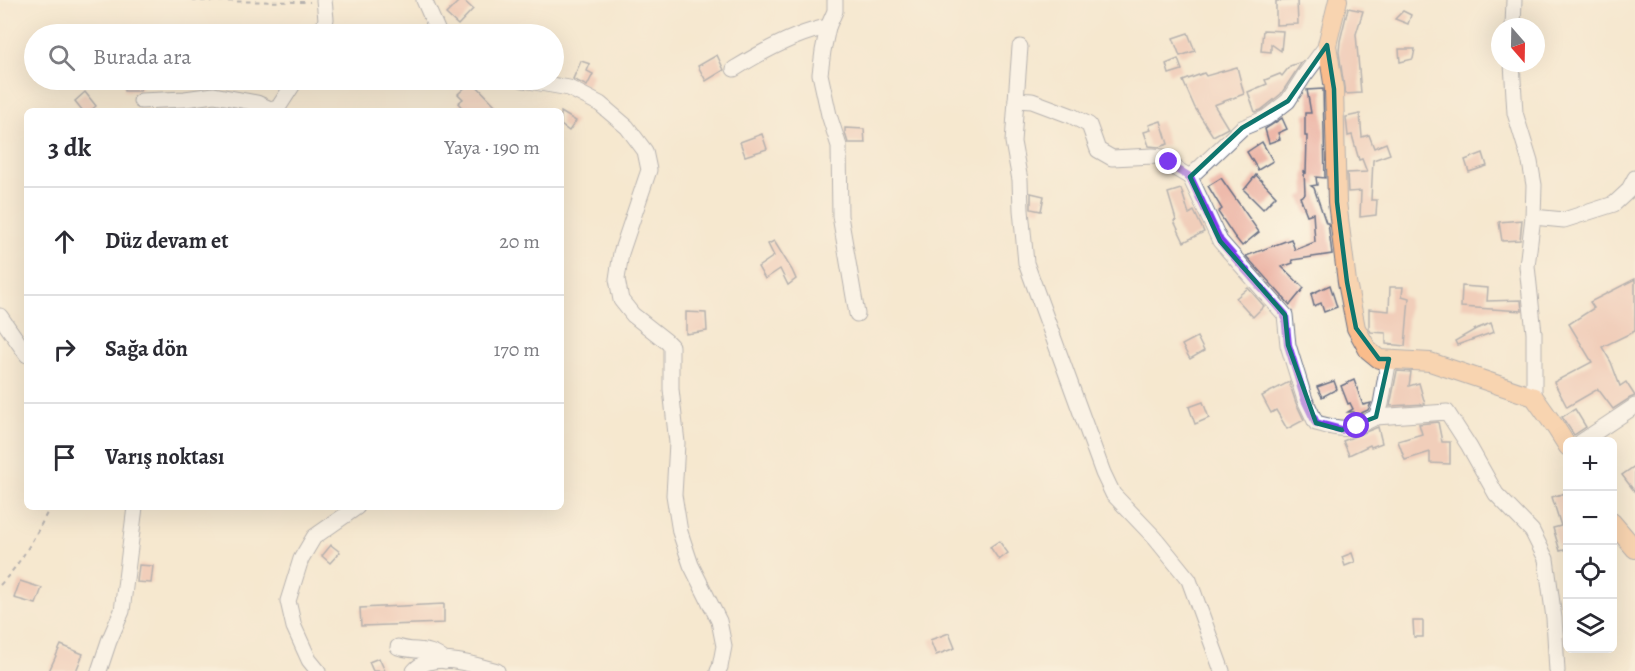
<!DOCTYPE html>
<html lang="tr">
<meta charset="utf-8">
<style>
body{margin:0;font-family:Alegreya,serif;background:#f2f2f3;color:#2b2b33}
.controls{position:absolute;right:18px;bottom:18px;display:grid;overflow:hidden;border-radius:9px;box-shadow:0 6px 24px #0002}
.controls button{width:54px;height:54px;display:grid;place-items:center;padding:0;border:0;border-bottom:2px solid #e1e1e2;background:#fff;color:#2b2b33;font:30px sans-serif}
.compass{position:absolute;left:1491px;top:18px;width:54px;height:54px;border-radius:50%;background:#fff;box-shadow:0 6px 24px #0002;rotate:160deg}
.stop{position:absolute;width:18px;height:18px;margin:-14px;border:4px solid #7c3aed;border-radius:50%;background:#fff}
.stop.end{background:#7c3aed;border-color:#fff;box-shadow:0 2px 6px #0008}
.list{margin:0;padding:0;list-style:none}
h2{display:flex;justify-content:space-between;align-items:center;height:78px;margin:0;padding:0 24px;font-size:26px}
h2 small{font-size:20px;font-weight:400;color:#7c7c81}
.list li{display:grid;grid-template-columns:39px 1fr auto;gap:18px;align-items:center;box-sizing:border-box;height:108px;padding:0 24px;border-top:2px solid #e1e1e2}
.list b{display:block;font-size:22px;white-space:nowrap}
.list em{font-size:20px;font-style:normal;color:#7c7c81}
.icon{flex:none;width:33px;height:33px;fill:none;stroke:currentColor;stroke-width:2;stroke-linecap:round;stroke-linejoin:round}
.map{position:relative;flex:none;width:1635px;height:671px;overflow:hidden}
.search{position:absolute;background:#fff;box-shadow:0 6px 24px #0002;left:24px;top:24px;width:540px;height:66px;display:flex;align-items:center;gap:15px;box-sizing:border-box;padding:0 21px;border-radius:33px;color:#7c7c81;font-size:22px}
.panel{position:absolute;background:#fff;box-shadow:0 6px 24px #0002;left:24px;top:108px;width:540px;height:402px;border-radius:9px}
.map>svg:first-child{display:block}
.building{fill:#ebafa0}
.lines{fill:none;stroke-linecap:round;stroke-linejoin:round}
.minor-casing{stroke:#687086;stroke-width:17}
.major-casing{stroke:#687086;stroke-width:20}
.path{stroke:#687086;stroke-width:2;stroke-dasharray:4.5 4.5;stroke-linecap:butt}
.minor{stroke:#fff;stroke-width:15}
.major{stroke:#fabc8b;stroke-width:18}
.route{stroke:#7c3aed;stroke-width:8}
.marked{fill:none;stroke:#0f766e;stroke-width:4.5;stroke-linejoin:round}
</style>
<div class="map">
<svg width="1635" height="671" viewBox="0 0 1635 671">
<rect width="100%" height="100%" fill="#fcf5e5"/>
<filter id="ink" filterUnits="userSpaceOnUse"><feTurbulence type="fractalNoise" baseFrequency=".0167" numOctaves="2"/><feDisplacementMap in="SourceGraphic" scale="12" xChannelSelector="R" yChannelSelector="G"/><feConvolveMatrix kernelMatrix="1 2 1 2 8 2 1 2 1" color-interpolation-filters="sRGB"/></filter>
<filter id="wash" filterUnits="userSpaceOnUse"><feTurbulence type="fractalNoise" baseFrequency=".008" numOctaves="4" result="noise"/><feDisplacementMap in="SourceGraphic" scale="24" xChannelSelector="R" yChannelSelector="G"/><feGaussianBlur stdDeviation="1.35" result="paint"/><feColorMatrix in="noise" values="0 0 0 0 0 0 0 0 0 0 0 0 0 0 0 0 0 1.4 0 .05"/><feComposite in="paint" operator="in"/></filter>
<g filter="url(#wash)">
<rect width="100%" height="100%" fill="#f6e8cf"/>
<g id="blocks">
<!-- building -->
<g class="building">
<polygon points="460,0 463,0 473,9 458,25 446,14"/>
<polygon points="1297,0 1298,24 1276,25 1276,1"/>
<polygon points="1348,8 1363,11 1356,34 1361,93 1345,94 1339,52 1340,41"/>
<polygon points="1403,11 1411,15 1408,24 1395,19"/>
<polygon points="1263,30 1283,31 1281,51 1271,44 1271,52 1261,51"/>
<polygon points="1188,33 1195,51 1180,56 1173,38"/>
<polygon points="1399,49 1415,49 1413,59 1400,62"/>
<polygon points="717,55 724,70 706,81 698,66"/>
<polygon points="1178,59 1182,70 1169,74 1166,64"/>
<polygon points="581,61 590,64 587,71 593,74 587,86 573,79"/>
<polygon points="1302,62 1281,94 1261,110 1255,112 1248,92 1267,84 1265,80 1280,74 1282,76 1290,66"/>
<polygon points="1237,67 1244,94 1214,105 1228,128 1213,136 1195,108 1183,81 1204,73 1206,76"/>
<polygon points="125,80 142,80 140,91 124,91"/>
<polygon points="472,81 495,105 488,111 465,111 458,103 463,99 458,94"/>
<polygon points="1323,89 1325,178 1316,177 1317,185 1311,186 1314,188 1326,223 1328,223 1332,254 1292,260 1293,263 1282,267 1304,288 1290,305 1246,256 1291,239 1295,250 1315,242 1313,213 1307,215 1300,197 1305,194 1304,170 1306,174 1307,136 1305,136 1305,113 1311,113 1307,90"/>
<polygon points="85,92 96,106 90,111 83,111 75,101"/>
<polygon points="561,112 576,121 569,131 561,125"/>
<polygon points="1360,114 1362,137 1369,135 1374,148 1386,143 1390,154 1373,160 1371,200 1377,200 1376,215 1360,217 1361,191 1348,192 1347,173 1367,172 1362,159 1359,160 1352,135 1348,136 1346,117"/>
<polygon points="1282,118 1287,129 1278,133 1280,139 1269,143 1265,129"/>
<polygon points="1161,121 1168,144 1159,147 1149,146 1144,132 1151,130 1149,125"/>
<polygon points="845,128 864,129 865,143 848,143 845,133"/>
<polygon points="762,134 767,149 745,156 740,142"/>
<polygon points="1262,142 1273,161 1258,170 1247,152"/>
<polygon points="1483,153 1487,166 1469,172 1465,160"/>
<polygon points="1256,175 1276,196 1263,209 1244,190"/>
<polygon points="1221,178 1259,232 1242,246 1234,236 1218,212 1222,209 1208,186"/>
<polygon points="1181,189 1189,214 1194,211 1204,232 1184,242 1174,221 1176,220 1168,193"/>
<polygon points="1031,193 1044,196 1041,211 1031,209"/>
<polygon points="1522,220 1520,240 1502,241 1499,222"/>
<polygon points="774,241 792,270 796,279 788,285 780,269 765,279 758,267 774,256 768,244"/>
<polygon points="1635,279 1635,331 1602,347 1611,362 1620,386 1626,382 1635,396 1630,398 1613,409 1598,389 1567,407 1554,382 1592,362 1569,324 1594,308 1590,302"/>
<polygon points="1330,285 1337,307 1324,312 1321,303 1314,306 1311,294"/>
<polygon points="1462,286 1488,288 1487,301 1521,300 1522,311 1461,307"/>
<polygon points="1390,287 1403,287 1402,296 1409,298 1405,346 1386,344 1386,333 1371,332 1369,329 1369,309 1389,311"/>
<polygon points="1248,288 1264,306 1253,317 1236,298"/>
<polygon points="686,312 706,313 707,331 686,334"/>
<polygon points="1491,323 1494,332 1457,345 1455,341 1476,329"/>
<polygon points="1197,337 1204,351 1190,359 1182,345"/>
<polygon points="1397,371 1411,372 1409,386 1419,383 1425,404 1390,406"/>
<polygon points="1354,380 1363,405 1371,403 1368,410 1355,416 1354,412 1348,412 1353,409 1350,403 1348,404 1341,386"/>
<polygon points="1334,381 1337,389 1322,397 1317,387"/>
<polygon points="1289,382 1296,403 1304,420 1287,429 1276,410 1271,413 1262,396"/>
<polygon points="1203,402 1209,418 1195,424 1189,407"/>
<polygon points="1575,409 1586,427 1574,435 1562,417"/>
<polygon points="1438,422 1442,442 1450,442 1450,464 1430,463 1430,452 1405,460 1398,441 1422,434 1419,424"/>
<polygon points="1378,427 1382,443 1371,447 1370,445 1349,455 1343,441"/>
<polygon points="1635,466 1635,492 1622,475"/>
<polygon points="1568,492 1568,549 1560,551 1553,528 1561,526 1552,497"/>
<polygon points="999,541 1008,553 999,560 990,547"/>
<polygon points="331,545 340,552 330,563 322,556"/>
<polygon points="1352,553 1355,562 1345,566 1342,557"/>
<polygon points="139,565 153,566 151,583 137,582"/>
<polygon points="20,581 42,588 36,604 14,598"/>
<polygon points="444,604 444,623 361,626 360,608"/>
<polygon points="1413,621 1423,621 1423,637 1414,637"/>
<polygon points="949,633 955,648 936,655 930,640"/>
<polygon points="61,645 83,654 76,671 49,671"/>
<polygon points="379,658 385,671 373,671 369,662"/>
</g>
</g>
</g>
<g filter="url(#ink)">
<use href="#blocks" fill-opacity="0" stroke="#687086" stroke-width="1.5"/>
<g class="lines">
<!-- minor casing -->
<g class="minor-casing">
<g id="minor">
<polyline points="424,0 439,34"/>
<polyline points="828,27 823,51 820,74 829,115 839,146 840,216 857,314"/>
<polyline points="1513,27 1514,0"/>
<polyline points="322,34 326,19 324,0"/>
<path d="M1327,45L1304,76L1288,101L1266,118L1242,128L1190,177L1220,241L1285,315L1288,345L1305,400L1316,423C1346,431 1348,431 1376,417L1381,404L1389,359"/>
<polyline points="1020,47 1016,100 1032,101 1072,116 1089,125 1098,150 1112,158 1153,156 1164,157 1178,170 1190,177"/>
<polyline points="1512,63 1515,113 1530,162 1534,185 1533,217 1527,266 1534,333 1534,397"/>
<path d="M734,69C760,53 798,32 828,27L835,11V0"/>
<polyline points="523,80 569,88 600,104 627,127 645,151 649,170 621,253 617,279 621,300 633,315 666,341 671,346 671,389 677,443 674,495 680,532 691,565 719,621 724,646 720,667 718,671"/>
<polyline points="1016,100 1013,142 1020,180 1021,210 1026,263 1103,473 1113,494 1155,538 1189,580 1222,671"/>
<polyline points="141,101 185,99 214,95 257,103 275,111"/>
<polyline points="276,111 296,80"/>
<polyline points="1533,217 1564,220 1614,204 1628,191 1635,178"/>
<polyline points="0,316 27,355"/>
<polyline points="1376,417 1447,412 1469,446 1496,494 1532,531 1546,559 1554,618 1557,671"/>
<polyline points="1581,442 1635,406"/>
<path d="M398,647C416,653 429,646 445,661"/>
<polyline points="99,671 109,641 122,611 135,507"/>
<polyline points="318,671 309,660 294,627 288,601 301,559 314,537 357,507"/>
<path d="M414,671C431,650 475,665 497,671"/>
</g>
</g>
<!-- major casing -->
<g class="major-casing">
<g id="major">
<polyline points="1338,0 1327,45 1334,89 1337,202 1347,282 1356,328 1368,350 1379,359 1430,362 1534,397 1556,428 1568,447"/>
<polyline points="1612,522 1635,549"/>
</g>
</g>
<!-- path -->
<g class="path">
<polyline points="192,1 310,2"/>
<path d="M0,585C22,562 36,535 50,507"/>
</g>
<!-- minor -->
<use href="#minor" class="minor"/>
<!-- major -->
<use href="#major" class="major"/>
</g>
</g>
<g class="lines" filter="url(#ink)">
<!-- route -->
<polyline class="route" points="1169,162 1178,170 1190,177 1220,241 1285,315 1288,345 1305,400 1316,423 1342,430 1357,426"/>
</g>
<!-- marked area -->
<path d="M0 0H1635V671H0ZM1327,45L1334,89L1337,202L1347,282L1356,328L1379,359H1389L1376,417L1342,430L1316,423L1288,345L1285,315L1220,241L1190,177L1242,128L1288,101Z" fill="#f6e8cf" fill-opacity=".55" fill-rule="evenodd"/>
<path class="marked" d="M1327,45L1334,89L1337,202L1347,282L1356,328L1379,359H1389L1376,417L1342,430L1316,423L1288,345L1285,315L1220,241L1190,177L1242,128L1288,101Z"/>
</svg>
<div class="controls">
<button>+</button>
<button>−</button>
<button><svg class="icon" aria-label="locate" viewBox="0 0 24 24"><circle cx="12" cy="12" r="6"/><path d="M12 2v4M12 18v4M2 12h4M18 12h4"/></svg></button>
<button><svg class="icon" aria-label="layers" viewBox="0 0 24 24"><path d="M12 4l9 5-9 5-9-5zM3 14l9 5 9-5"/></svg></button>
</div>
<svg class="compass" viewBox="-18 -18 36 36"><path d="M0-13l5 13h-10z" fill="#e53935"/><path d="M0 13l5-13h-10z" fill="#7c7c81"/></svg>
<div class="stop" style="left:1357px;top:426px"></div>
<div class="stop end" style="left:1169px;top:162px"></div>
<div class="search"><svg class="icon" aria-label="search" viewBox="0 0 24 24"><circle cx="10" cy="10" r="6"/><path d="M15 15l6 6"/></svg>Burada ara</div>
<section class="panel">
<h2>3 dk<small>Yaya · 190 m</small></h2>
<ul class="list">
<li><svg class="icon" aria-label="ahead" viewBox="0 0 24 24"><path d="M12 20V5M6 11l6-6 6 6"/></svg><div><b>Düz devam et</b></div><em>20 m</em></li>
<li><svg class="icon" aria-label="right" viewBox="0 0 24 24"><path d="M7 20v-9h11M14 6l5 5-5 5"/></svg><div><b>Sağa dön</b></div><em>170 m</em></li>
<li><svg class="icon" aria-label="arrive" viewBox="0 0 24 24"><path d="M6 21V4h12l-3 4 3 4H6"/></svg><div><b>Varış noktası</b></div></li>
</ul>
</section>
</div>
